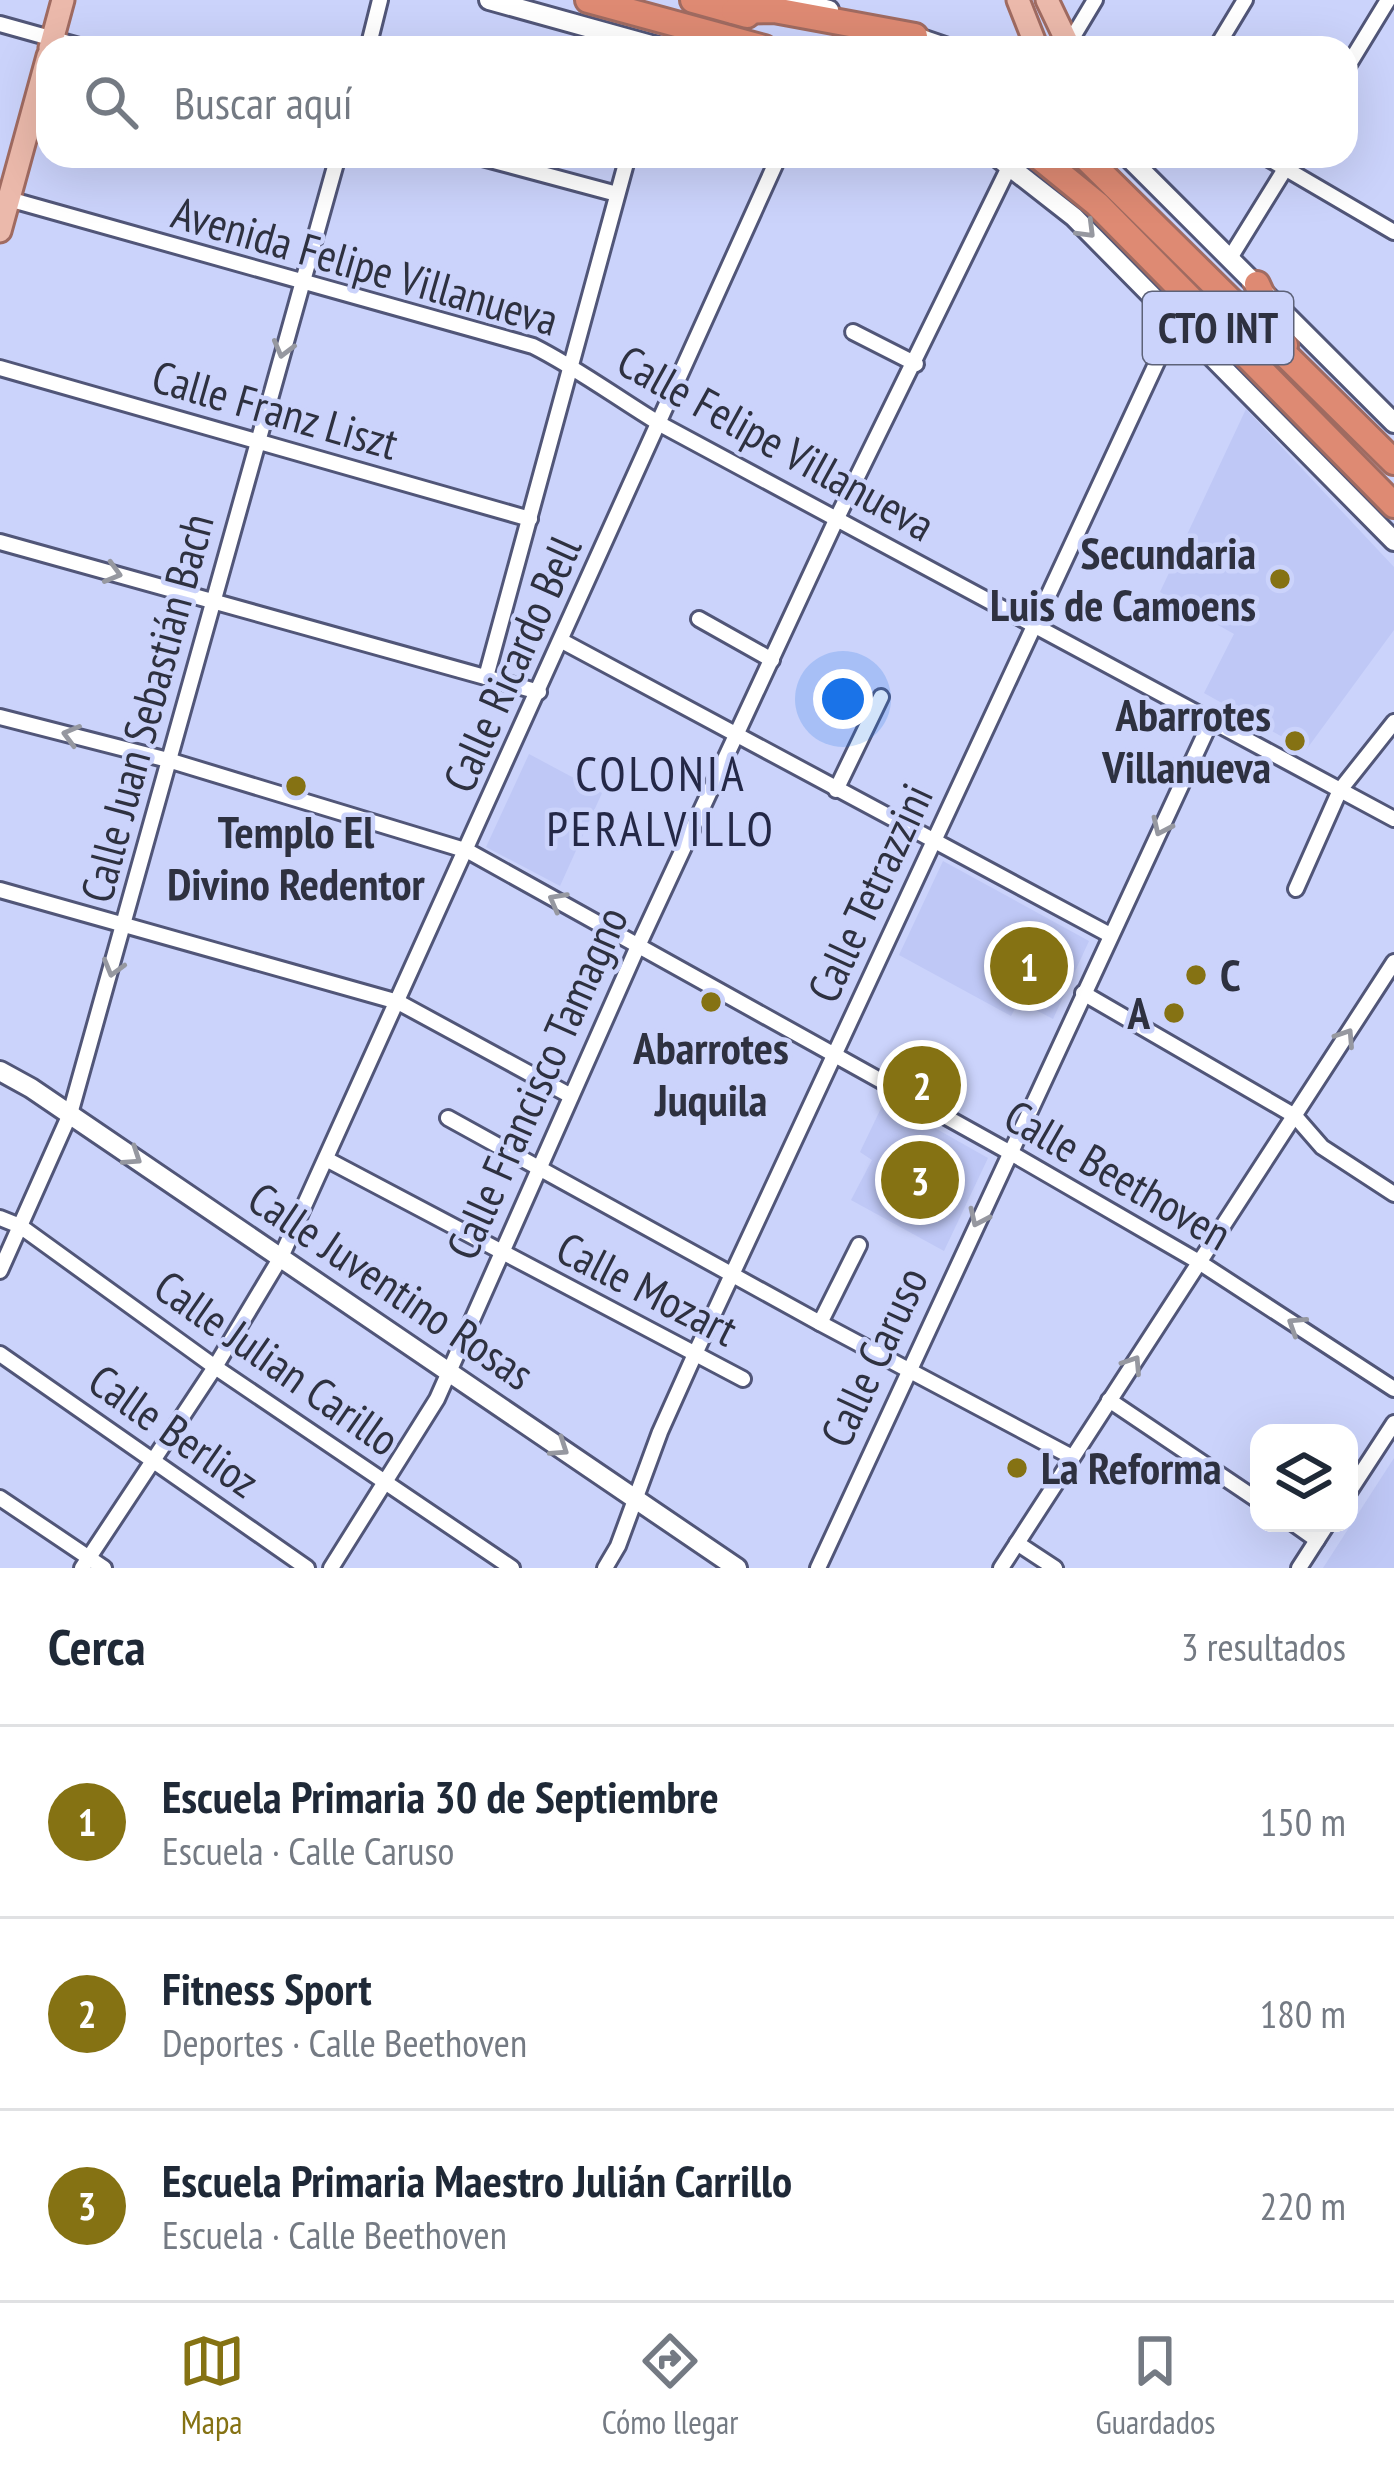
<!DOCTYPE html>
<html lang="es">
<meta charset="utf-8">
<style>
body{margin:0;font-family:"PT Sans Narrow",sans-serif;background:#f2f2f3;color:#1f2937}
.controls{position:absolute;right:36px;bottom:36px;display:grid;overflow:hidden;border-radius:24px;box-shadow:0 12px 48px #0002}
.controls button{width:108px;height:108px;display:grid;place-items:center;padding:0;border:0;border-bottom:3px solid #e0e1e3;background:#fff;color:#1f2937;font:60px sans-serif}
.you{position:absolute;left:843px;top:699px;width:42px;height:42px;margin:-30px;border:9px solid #fff;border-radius:50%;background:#1a73e8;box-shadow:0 0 0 18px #1a73e833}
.badge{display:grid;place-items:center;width:78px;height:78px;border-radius:50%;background:#857213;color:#fff;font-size:39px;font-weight:700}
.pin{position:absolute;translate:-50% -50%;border:6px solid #fff;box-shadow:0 3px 12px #0006}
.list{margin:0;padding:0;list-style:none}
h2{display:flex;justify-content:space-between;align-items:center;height:156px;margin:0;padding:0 48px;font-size:51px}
h2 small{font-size:39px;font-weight:400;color:#747a83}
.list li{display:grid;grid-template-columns:78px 1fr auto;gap:36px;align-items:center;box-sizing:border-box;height:192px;padding:0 48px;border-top:3px solid #e0e1e3}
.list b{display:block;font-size:45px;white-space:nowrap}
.list p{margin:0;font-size:39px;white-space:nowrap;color:#747a83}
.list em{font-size:39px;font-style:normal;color:#747a83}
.icon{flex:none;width:66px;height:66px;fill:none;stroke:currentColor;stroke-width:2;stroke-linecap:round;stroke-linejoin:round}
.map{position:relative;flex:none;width:1394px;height:1568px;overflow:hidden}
.search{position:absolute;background:#fff;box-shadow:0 12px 48px #0002;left:36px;right:36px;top:36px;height:132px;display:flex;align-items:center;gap:30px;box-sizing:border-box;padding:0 42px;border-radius:36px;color:#747a83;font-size:45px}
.sheet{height:732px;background:#fff}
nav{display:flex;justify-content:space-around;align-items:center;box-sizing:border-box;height:168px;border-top:3px solid #e0e1e3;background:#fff;font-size:33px;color:#747a83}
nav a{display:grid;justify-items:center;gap:6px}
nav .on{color:#857213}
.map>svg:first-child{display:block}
.built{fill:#bfc8f6}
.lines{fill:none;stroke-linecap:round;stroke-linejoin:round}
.street-casing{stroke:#515678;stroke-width:20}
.secondary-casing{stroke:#515678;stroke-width:24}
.primary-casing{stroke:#a06b61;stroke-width:27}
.highway-casing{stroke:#a06b61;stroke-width:30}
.street{stroke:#fff;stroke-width:14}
.secondary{stroke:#fff;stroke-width:18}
.primary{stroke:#ebb9ab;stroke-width:21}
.highway{stroke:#de8a73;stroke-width:24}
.oneway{stroke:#9698a0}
.poi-dot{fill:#857213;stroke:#cbd3fb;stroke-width:4.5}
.labels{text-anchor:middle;stroke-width:9;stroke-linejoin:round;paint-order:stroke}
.shield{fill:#cbd3fb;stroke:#5d6278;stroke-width:3}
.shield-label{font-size:42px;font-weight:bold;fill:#2e3140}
.street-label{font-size:45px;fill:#2e3140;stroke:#cbd3fb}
.poi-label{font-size:45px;font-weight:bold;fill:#2e3140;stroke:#cbd3fb;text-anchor:end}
.neighbourhood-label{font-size:48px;letter-spacing:3px;fill:#242847;stroke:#cbd3fb}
</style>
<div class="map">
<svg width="1394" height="1568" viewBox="0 0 1394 1568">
<rect width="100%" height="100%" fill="#cbd3fb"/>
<!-- built -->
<g class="built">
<polygon points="1246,409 1394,567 1394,630 1306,750 1204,693 1234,634 1160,592"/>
<polygon points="529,754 602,793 560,886 486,847"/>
<polygon points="943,861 1089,941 1053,1019 1019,1001 1011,1016 899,955"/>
<polygon points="885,1100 988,1158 944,1251 851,1200 872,1160 860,1152"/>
<polygon points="1394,1458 1394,1568 1323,1568"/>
</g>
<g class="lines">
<!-- street casing -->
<g class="street-casing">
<g id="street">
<polyline points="0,24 86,48"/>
<polyline points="368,48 380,0"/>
<polyline points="1084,48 1068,45 1095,0"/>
<polyline points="1216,48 1245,0"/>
<polyline points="1346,69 1388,0"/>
<polyline points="475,156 617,194"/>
<polyline points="1264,156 1394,232"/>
<path d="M5,198L533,346C577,368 617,398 660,424L1394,819"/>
<polyline points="1230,258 1293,156"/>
<polyline points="853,332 916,364"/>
<polyline points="0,368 530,519"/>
<polyline points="0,542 539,692"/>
<polyline points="699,619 772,660"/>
<polyline points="562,641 1110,935"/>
<polyline points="486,677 628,156"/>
<polyline points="0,717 168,760 468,851 1009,1152 1199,1262 1394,1389"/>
<polyline points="836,790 881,697"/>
<polyline points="1296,889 1340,790 1394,722"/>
<polyline points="0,890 398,1002 571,1096"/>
<polyline points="1083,993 1295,1116 1322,1147 1394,1194"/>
<polyline points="448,1118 820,1323 1072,1457"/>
<polyline points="328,1160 743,1379"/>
<polyline points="0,1218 20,1226 215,1367 512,1568"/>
<polyline points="0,1271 70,1114 338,156"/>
<polyline points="820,1323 859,1245"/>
<polyline points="0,1354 307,1568"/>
<polyline points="1109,1400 1259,1501"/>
<polyline points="1349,1492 1394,1423"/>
<polyline points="0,1498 104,1568"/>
<polyline points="1293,1523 1317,1540"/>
<polyline points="1017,1543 1055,1568"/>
<polyline points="82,1568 215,1367 281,1257 779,156"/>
<polyline points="331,1568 437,1399 638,946 837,518 1010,165"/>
<polyline points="605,1568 618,1546 660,1432 695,1354 1177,319"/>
<polyline points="818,1568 1211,721"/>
<polyline points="1001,1568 1394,962"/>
<polyline points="1299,1568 1328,1523"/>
</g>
</g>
<!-- secondary casing -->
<g class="secondary-casing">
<g id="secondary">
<polyline points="489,0 662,48"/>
<polyline points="793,0 829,10"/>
<polyline points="907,34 948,48"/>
<polyline points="996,156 1074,217 1394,541"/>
<polyline points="1127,156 1394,423"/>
<polyline points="0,1071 31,1088 737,1568"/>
</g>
</g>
<!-- primary casing -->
<g class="primary-casing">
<g id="primary">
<polyline points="1018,0 1037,48"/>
<polyline points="1047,0 1070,48"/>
<polyline points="50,48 63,0"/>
<polyline points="0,231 48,56"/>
</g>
</g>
<!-- highway casing -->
<g class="highway-casing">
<g id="highway">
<polyline points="588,0 764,48"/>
<polyline points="693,0 747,15"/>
<polyline points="734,11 774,10 915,36"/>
<polyline points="1038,156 1097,204 1394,505"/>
<polyline points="1084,156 1394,462"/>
<polyline points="1257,284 1285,345"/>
</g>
</g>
<!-- street -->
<use href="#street" class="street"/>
<!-- secondary -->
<use href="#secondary" class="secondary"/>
<!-- primary -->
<use href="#primary" class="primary"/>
<!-- highway -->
<use href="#highway" class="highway"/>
</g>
<!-- one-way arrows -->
<defs><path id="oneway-chevron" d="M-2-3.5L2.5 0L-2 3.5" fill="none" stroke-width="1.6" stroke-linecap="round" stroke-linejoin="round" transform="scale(3)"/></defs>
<g class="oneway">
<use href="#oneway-chevron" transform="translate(1087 230) rotate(45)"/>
<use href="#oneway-chevron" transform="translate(283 349) rotate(105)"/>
<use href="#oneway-chevron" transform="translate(113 573) rotate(16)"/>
<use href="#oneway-chevron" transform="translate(71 735) rotate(-165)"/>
<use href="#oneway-chevron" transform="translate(1161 827) rotate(115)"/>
<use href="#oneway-chevron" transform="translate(557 901) rotate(-151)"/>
<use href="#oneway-chevron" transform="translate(113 968) rotate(106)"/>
<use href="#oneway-chevron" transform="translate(1346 1037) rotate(-57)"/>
<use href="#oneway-chevron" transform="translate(133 1157) rotate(34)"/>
<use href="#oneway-chevron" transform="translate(978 1218) rotate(115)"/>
<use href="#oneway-chevron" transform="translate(1296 1325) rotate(-147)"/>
<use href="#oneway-chevron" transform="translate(1133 1364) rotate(-57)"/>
<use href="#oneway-chevron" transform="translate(560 1448) rotate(34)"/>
</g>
<!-- markers -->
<g class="poi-dot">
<circle cx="1280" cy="579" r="12"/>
<circle cx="1295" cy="741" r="12"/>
<circle cx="296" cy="786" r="12"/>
<circle cx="1196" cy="975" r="12"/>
<circle cx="711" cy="1002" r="12"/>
<circle cx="1174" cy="1013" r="12"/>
<circle cx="1017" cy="1468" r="12"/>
</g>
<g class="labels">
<!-- shield labels -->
<rect class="shield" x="1143" y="292" width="150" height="72" rx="9"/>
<g class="shield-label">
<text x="1218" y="343">CTO INT</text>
</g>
<!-- street labels -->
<g class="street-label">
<text transform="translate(365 266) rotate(16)" y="16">Avenida Felipe Villanueva</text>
<text transform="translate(275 410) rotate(16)" y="16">Calle Franz Liszt</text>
<text transform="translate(776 443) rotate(29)" y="16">Calle Felipe Villanueva</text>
<text transform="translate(512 664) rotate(-66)" y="16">Calle Ricardo Bell</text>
<text transform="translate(147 708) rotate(-75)" y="16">Calle Juan Sebastián Bach</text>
<text transform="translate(870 893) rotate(-65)" y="16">Calle Tetrazzini</text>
<text transform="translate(537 1083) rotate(-66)" y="16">Calle Francisco Tamagno</text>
<text transform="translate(1118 1175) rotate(30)" y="16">Calle Beethoven</text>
<text transform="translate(391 1286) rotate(34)" y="16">Calle Juventino Rosas</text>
<text transform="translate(647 1289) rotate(27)" y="16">Calle Mozart</text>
<text transform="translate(874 1357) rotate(-65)" y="16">Calle Caruso</text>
<text transform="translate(277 1363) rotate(35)" y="16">Calle Julian Carillo</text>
<text transform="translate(174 1431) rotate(35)" y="16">Calle Berlioz</text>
</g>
<!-- poi labels -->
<g class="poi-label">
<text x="1256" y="569">Secundaria<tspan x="1256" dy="52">Luis de Camoens</tspan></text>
<text x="1271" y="731">Abarrotes<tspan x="1271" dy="52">Villanueva</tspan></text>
<text x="296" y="848" text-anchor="middle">Templo El<tspan x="296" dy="52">Divino Redentor</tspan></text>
<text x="1220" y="991" text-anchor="start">C</text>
<text x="1150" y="1029">A</text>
<text x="711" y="1064" text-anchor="middle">Abarrotes<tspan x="711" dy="52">Juquila</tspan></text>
<text x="1041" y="1484" text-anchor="start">La Reforma</text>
</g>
<!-- neighbourhood labels -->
<g class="neighbourhood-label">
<text x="661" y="791">COLONIA<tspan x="661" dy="55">PERALVILLO</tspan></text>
</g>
</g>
</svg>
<div class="controls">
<button><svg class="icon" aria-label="layers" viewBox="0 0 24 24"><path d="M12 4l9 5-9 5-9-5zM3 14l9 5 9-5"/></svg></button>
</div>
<div class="you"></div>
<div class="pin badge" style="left:1029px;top:966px">1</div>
<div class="pin badge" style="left:922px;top:1085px">2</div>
<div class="pin badge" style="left:920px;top:1180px">3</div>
<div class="search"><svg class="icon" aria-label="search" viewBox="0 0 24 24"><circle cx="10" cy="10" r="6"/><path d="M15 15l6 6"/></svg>Buscar aquí</div>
</div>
<section class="sheet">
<h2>Cerca<small>3 resultados</small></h2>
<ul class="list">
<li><span class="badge">1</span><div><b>Escuela Primaria 30 de Septiembre</b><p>Escuela · Calle Caruso</p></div><em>150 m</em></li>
<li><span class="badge">2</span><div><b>Fitness Sport</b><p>Deportes · Calle Beethoven</p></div><em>180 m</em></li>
<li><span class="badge">3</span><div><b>Escuela Primaria Maestro Julián Carrillo</b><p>Escuela · Calle Beethoven</p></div><em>220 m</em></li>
</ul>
</section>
<nav>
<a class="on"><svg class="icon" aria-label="map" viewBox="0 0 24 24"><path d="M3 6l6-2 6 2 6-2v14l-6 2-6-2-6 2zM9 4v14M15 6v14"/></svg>Mapa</a>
<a><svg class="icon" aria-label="directions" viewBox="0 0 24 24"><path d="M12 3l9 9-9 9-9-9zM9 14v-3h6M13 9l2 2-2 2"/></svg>Cómo llegar</a>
<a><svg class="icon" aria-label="saved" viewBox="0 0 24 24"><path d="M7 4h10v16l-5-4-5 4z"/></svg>Guardados</a>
</nav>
